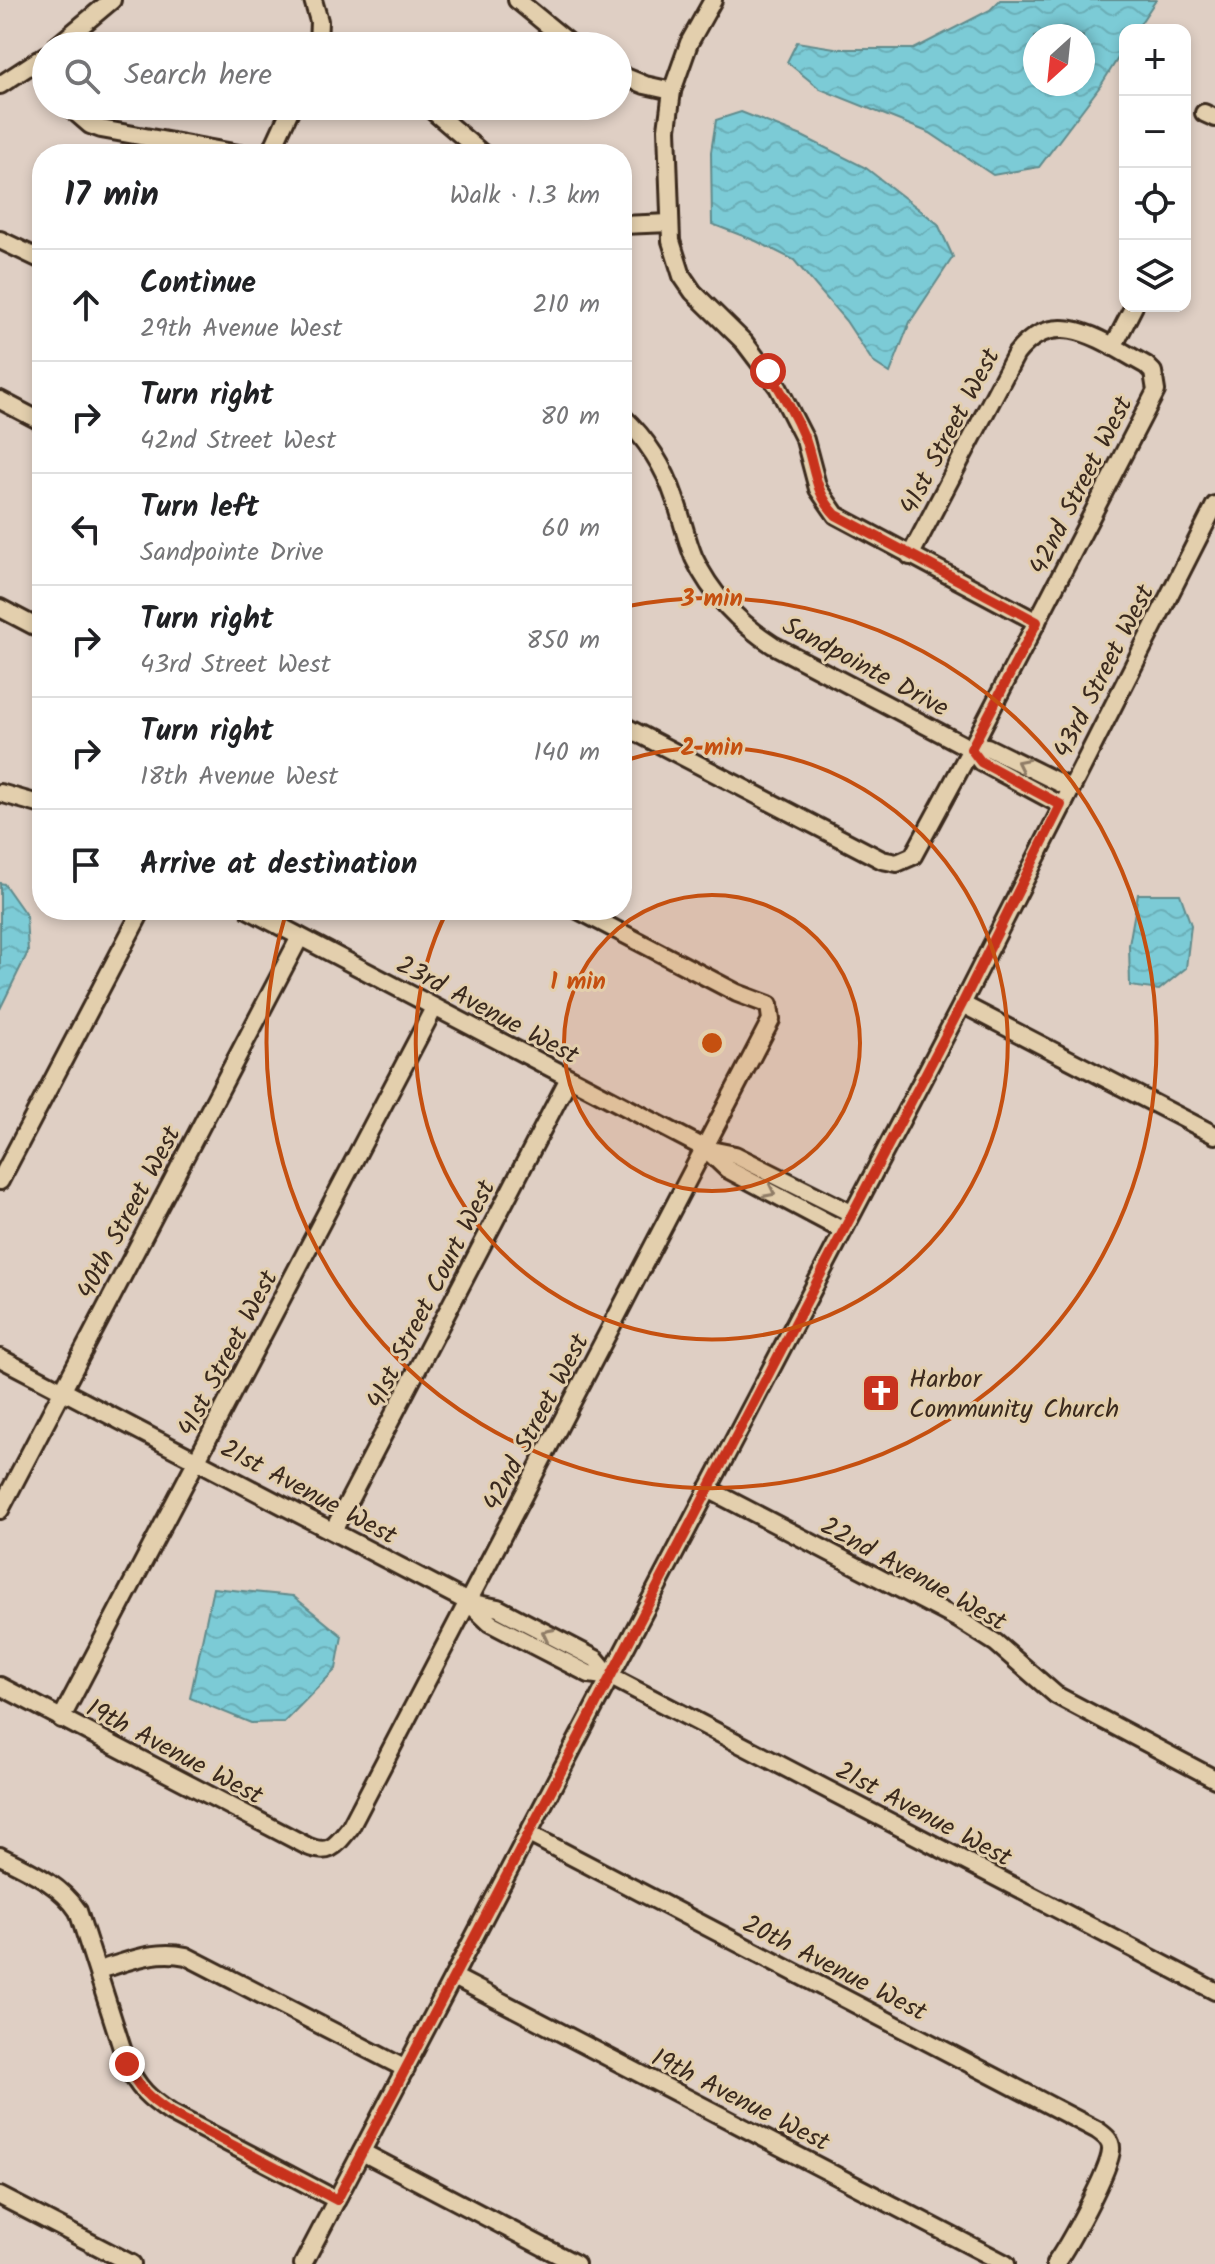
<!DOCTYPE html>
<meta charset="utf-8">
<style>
body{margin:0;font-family:Kalam,sans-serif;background:#f2f2f2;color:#202124}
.controls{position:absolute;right:24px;top:24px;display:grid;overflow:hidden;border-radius:16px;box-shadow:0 4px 12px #0003}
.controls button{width:72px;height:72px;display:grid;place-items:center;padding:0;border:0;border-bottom:2px solid #e0e0e0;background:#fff;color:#202124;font:40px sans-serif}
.compass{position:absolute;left:1023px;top:24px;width:72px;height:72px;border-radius:50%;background:#fff;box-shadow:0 4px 12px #0003;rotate:207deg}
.stop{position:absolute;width:24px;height:24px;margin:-18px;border:6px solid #c8321e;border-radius:50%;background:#fff}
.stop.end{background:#c8321e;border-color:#fff;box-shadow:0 2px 8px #0008}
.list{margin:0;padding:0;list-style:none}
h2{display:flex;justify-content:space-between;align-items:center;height:104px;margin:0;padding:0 32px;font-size:34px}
h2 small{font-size:26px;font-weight:400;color:#757577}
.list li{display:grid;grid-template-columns:52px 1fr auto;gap:24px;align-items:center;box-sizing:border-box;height:112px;padding:0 32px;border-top:2px solid #e0e0e0}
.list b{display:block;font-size:30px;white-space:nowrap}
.list p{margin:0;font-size:26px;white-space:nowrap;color:#757577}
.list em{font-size:26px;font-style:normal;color:#757577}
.icon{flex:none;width:44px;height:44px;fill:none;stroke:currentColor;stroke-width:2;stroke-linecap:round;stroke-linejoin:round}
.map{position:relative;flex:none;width:1215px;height:2264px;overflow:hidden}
.search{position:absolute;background:#fff;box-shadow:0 4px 12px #0003;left:32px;top:32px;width:600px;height:88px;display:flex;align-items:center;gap:20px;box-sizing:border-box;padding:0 28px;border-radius:44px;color:#757577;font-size:30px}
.panel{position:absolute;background:#fff;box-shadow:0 4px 12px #0003;left:32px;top:144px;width:600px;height:776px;border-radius:32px}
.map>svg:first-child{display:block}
.water{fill:url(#water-waves);stroke:#618b8c;stroke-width:2;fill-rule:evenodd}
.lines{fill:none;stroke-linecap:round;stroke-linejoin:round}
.minor-casing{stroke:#3b2a1e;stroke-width:22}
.minor{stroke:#e3cfad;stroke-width:16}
.oneway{stroke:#8f7c66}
.route{stroke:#c8321e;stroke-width:10}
.ring{fill:none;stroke:#c55010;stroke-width:4}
.labels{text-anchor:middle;stroke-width:6;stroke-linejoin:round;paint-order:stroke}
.street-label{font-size:26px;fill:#3b2a1e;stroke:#e3cfad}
.poi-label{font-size:26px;fill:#3b2a1e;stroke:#e3cfad;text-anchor:start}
.centre{fill:#c55010;stroke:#e3cfad;stroke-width:4}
.ring-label{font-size:24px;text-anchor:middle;font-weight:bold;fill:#c55010;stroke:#e3cfad;stroke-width:6;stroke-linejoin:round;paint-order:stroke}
</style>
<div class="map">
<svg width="1215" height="2264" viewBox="0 0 1215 2264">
<defs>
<pattern id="water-waves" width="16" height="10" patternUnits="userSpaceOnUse" patternTransform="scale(2)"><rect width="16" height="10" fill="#7bcbd6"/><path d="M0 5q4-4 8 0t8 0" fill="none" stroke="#6baeb7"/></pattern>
</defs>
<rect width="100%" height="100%" fill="#dfcfc4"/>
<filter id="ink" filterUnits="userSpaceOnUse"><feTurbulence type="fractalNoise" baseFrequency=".0125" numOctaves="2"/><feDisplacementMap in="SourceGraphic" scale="16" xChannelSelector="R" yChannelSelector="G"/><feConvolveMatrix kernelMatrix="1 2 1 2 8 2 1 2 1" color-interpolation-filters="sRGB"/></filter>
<g filter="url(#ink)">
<!-- water -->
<g class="water">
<path d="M1000,0H1156L1136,30H1125V47L1101,85L1039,167L993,175L930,133L820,89L787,62L797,42L841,49H914L990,10ZM1083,36V84H1035V36Z"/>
<polygon points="741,112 802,136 866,168 938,224 953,257 910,322 890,373 873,362 846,321 794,260 756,241 712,224 711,152 716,120"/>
<polygon points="0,883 4,884 26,915 28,952 0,1009"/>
<polygon points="1138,894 1180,894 1191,925 1186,968 1159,990 1130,986 1129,945"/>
<polygon points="213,1588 293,1596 342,1636 336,1669 284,1722 251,1723 190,1698"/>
</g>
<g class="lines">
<!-- minor casing -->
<g class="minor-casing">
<g id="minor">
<polyline points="313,0 319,21 318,46"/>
<polyline points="517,0 573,46"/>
<polyline points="713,0 689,43 672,91 667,129 671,241 682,276 693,292 744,342 778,387 805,440 818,489 836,515 1037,622"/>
<polyline points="57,46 112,0"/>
<polyline points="618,74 645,85 672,91"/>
<polyline points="0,85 46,55"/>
<polyline points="68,106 90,125 101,129 239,154"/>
<polyline points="427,106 483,154"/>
<polyline points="1204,113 1215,118"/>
<polyline points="270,154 292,106"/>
<polyline points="622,225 670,223"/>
<polyline points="0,240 42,260"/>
<polyline points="1113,347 1134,306"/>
<polyline points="0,400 42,422"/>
<path d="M622,416C646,438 665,468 675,499C682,518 686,539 694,558C711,594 740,624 773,645L971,749L987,747L1070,788"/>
<polyline points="0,608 42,630"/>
<path d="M622,725L882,860L897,863L913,856L971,749L1156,391L1153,372L1146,365C1103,342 1056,303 1016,354L910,556"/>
<polyline points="971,749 981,762 1061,805"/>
<polyline points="0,793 42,805"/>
<polyline points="249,910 706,1149 735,1155 851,1213"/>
<polyline points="962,1004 1215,1135"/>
<polyline points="707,1150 727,1169 842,1230"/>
<polyline points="0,1181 142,910"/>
<polyline points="0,1358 468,1602 498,1608 596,1659 611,1677"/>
<polyline points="708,1489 958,1619 996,1643 1056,1695 1215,1779"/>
<polyline points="0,1510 300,937"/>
<polyline points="333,1531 569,1078"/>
<polyline points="468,1602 490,1623 589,1674 611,1677 1215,1991"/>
<path d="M0,1686L307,1846C330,1856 336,1845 350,1828L771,1020L769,1005L737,993L578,910"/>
<polyline points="61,1719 434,1008"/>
<path d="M529,1834L1097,2130C1104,2135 1112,2140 1111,2150C1110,2170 1068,2246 1055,2264"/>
<path d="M0,1856C29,1871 59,1883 78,1911L127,2064C137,2088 150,2099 171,2113L337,2200"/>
<path d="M98,1970C128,1962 154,1949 186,1956L406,2069"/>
<polyline points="454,1977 1006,2264"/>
<polyline points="362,2152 576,2264"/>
<polyline points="0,2196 132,2264"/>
<polyline points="303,2264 962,1004 1215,505"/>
</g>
</g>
<!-- minor -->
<use href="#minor" class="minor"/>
</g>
<!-- one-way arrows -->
<defs><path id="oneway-chevron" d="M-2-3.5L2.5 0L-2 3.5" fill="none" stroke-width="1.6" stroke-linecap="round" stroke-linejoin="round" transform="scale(2)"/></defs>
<g class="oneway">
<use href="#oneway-chevron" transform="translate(1022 764) rotate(-154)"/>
<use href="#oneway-chevron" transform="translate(770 1192) rotate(27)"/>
<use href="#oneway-chevron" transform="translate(547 1634) rotate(-153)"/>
</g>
</g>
<g class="lines" filter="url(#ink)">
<!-- route -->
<path class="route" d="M127,2064C137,2088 150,2099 171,2113L337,2200L962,1004L1061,805L981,762L971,749L1037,622L836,515C814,493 815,466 805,439C795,415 782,392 768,371"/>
</g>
<!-- distance rings -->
<circle cx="712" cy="1043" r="148" fill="#c55010" fill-opacity=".12"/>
<g class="ring">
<circle cx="712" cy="1043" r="148"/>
<path d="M623 761A296 296 0 1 1 447 911"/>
<path d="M623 607A445 445 0 1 1 286 913"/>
</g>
<!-- icons -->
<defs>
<g id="church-square" transform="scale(2)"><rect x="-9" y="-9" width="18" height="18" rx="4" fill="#c8321e" stroke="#e3cfad"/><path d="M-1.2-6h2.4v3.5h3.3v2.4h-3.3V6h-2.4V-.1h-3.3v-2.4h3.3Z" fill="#fff"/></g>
</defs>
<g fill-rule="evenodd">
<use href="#church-square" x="881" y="1393"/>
</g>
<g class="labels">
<!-- street labels -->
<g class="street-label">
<text transform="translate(949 431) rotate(-62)" y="9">41st Street West</text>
<text transform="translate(1080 485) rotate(-63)" y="9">42nd Street West</text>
<text transform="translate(866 666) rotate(28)" y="9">Sandpointe Drive</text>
<text transform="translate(1103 671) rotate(-63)" y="9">43rd Street West</text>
<text transform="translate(488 1009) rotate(28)" y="9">23rd Avenue West</text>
<text transform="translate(128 1212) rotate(-62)" y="9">40th Street West</text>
<text transform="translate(430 1294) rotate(-63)" y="9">41st Street Court West</text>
<text transform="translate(227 1353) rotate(-62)" y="9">41st Street West</text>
<text transform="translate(535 1422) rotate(-62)" y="9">42nd Street West</text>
<text transform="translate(309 1491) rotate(28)" y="9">21st Avenue West</text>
<text transform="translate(914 1573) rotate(29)" y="9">22nd Avenue West</text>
<text transform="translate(175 1751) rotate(28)" y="9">19th Avenue West</text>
<text transform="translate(924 1813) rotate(28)" y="9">21st Avenue West</text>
<text transform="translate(835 1967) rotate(27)" y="9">20th Avenue West</text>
<text transform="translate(741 2099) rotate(27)" y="9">19th Avenue West</text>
</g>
<!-- poi labels -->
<g class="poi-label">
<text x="909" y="1387">Harbor<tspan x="909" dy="30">Community Church</tspan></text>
</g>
</g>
<circle cx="712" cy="1043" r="12" class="centre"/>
<g class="ring-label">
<text x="712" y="606">3 min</text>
<text x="712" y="755">2 min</text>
<text x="578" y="989">1 min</text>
</g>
</svg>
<div class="controls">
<button>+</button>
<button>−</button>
<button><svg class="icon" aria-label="locate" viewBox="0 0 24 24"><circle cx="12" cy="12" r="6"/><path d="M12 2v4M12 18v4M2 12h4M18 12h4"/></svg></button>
<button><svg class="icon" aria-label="layers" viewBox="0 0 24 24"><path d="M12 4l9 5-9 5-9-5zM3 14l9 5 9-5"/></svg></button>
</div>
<svg class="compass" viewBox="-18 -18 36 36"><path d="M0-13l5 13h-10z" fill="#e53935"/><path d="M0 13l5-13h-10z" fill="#757577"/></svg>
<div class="stop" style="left:768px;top:371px"></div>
<div class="stop end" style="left:127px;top:2064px"></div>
<div class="search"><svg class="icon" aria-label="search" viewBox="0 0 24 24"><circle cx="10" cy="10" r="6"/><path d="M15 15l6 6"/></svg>Search here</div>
<section class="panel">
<h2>17 min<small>Walk · 1.3 km</small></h2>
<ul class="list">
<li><svg class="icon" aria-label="ahead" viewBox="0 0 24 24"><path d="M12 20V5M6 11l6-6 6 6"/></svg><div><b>Continue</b><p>29th Avenue West</p></div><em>210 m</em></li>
<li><svg class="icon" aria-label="right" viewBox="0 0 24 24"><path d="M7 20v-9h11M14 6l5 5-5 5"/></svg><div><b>Turn right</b><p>42nd Street West</p></div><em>80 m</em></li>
<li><svg class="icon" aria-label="left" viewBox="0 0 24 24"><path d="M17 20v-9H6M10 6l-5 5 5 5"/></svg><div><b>Turn left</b><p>Sandpointe Drive</p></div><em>60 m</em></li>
<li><svg class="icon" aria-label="right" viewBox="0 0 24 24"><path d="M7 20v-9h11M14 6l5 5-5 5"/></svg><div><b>Turn right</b><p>43rd Street West</p></div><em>850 m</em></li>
<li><svg class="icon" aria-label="right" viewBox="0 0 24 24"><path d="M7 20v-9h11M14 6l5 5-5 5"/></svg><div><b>Turn right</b><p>18th Avenue West</p></div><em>140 m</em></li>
<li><svg class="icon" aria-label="arrive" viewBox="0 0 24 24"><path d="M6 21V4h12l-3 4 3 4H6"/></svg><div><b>Arrive at destination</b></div></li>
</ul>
</section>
</div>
